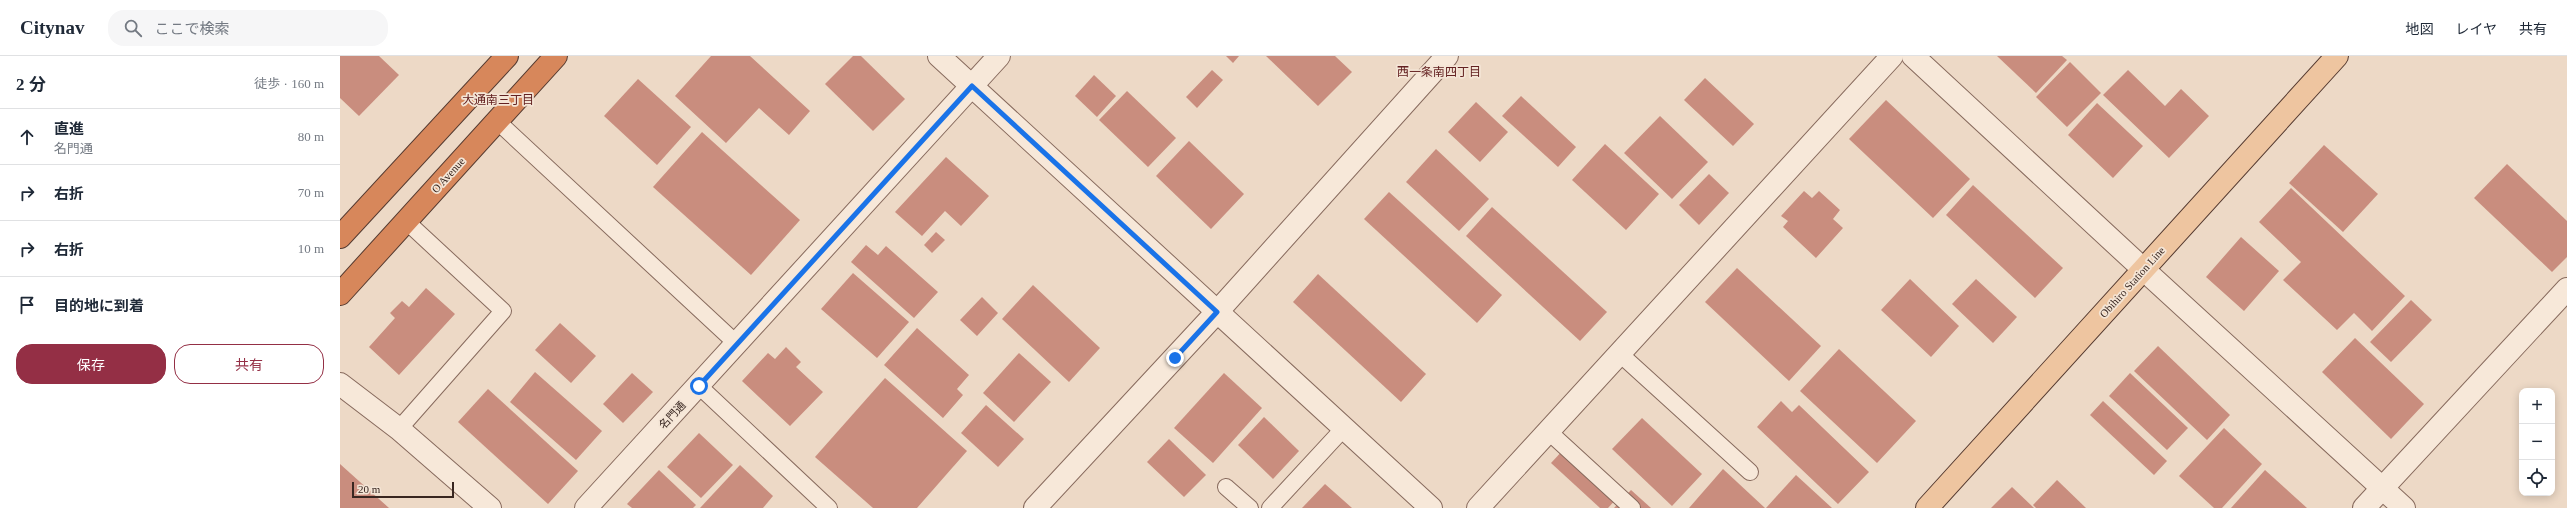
<!DOCTYPE html>
<html lang="ja">
<meta charset="utf-8">
<style>
body{margin:0;font-family:"Times New Roman","Noto Sans JP",serif;background:#f6f6f7;color:#1f2937}
.controls{position:absolute;right:12px;bottom:12px;display:grid;overflow:hidden;border-radius:8px;box-shadow:0 2px 10px #0003}
.controls button{width:36px;height:36px;display:grid;place-items:center;padding:0;border:0;border-bottom:1px solid #e0e1e3;background:#fff;color:#1f2937;font:20px sans-serif}
.scale{position:absolute;left:12px;bottom:10px;width:102px;box-sizing:border-box;padding-left:4px;border:2px solid #382620;border-top:0;font-size:11px;line-height:14px;white-space:nowrap;color:#382620;-webkit-text-stroke:3px #f4e5d6;paint-order:stroke}
.stop{position:absolute;width:12px;height:12px;margin:-9px;border:3px solid #1a73e8;border-radius:50%;background:#fff}
.stop.end{background:#1a73e8;border-color:#fff;box-shadow:0 1px 4px #0008}
.list{margin:0;padding:0;list-style:none}
h2{display:flex;justify-content:space-between;align-items:center;height:52px;margin:0;padding:0 16px;font-size:17px}
h2 small{font-size:13px;font-weight:400;color:#747a83}
.list li{display:grid;grid-template-columns:26px 1fr auto;gap:12px;align-items:center;box-sizing:border-box;height:56px;padding:0 16px;border-top:1px solid #e0e1e3}
.list b{display:block;font-size:15px;white-space:nowrap}
.list p{margin:0;font-size:13px;white-space:nowrap;color:#747a83}
.list em{font-size:13px;font-style:normal;color:#747a83}
.actions{display:flex;gap:8px;padding:12px 16px}
.actions a{flex:1;padding:9px 0;border:1px solid #942f45;border-radius:16px;text-align:center;font-size:14px;color:#942f45}
.actions .main{background:#942f45;color:#fff}
.icon{flex:none;width:22px;height:22px;fill:none;stroke:currentColor;stroke-width:2;stroke-linecap:round;stroke-linejoin:round}
.map{position:relative;flex:none;width:2227px;height:452px;overflow:hidden}
header{display:flex;align-items:center;gap:24px;box-sizing:border-box;height:56px;padding:0 20px;background:#fff;border-bottom:1px solid #e0e1e3}
header strong{font-size:19px}
nav{display:flex;gap:22px;margin-inline-start:auto;font-size:14px}
.search{width:280px;height:36px;background:#f6f6f7;display:flex;align-items:center;gap:10px;box-sizing:border-box;padding:0 14px;border-radius:16px;color:#747a83;font-size:15px}
main{display:flex}
aside{flex:1;background:#fff}
.map>svg:first-child{display:block}
.building{fill:#c98d7e}
.lines{fill:none;stroke-linecap:round;stroke-linejoin:round}
.lane-casing{stroke:#876a5d;stroke-width:18}
.street-casing{stroke:#876a5d;stroke-width:24}
.primary-casing{stroke:#553a30;stroke-width:24}
.highway-casing{stroke:#553a30;stroke-width:24}
.lane{stroke:#f7e8d9;stroke-width:16}
.street{stroke:#f7e8d9;stroke-width:22}
.primary{stroke:#eec5a0;stroke-width:22}
.highway{stroke:#d7875b;stroke-width:22}
.route{stroke:#1a73e8;stroke-width:5}
.labels{text-anchor:middle;stroke-width:3.5;stroke-linejoin:round;paint-order:stroke}
.street-label{font-size:11px;fill:#382620;stroke:#f4e5d6}
.neighbourhood-label{font-size:12px;fill:#632121;stroke:#f4e5d6}
</style>
<header>
<strong>Citynav</strong>
<div class="search"><svg class="icon" aria-label="search" viewBox="0 0 24 24"><circle cx="10" cy="10" r="6"/><path d="M15 15l6 6"/></svg>ここで検索</div>
<nav><a>地図</a><a>レイヤ</a><a>共有</a></nav>
</header>
<main>
<aside>
<h2>2 分<small>徒歩 · 160 m</small></h2>
<ul class="list">
<li><svg class="icon" aria-label="ahead" viewBox="0 0 24 24"><path d="M12 20V5M6 11l6-6 6 6"/></svg><div><b>直進</b><p>名門通</p></div><em>80 m</em></li>
<li><svg class="icon" aria-label="right" viewBox="0 0 24 24"><path d="M7 20v-9h11M14 6l5 5-5 5"/></svg><div><b>右折</b></div><em>70 m</em></li>
<li><svg class="icon" aria-label="right" viewBox="0 0 24 24"><path d="M7 20v-9h11M14 6l5 5-5 5"/></svg><div><b>右折</b></div><em>10 m</em></li>
<li><svg class="icon" aria-label="arrive" viewBox="0 0 24 24"><path d="M6 21V4h12l-3 4 3 4H6"/></svg><div><b>目的地に到着</b></div></li>
</ul>
<div class="actions"><a class="main">保存</a><a>共有</a></div>
</aside>
<div class="map">
<svg width="2227" height="452" viewBox="0 0 2227 452">
<rect width="100%" height="100%" fill="#edd9c6"/>
<!-- building -->
<g class="building">
<polygon points="0,0 39,0 59,19 19,60 0,42"/>
<polygon points="371,0 410,0 470,55 449,79 419,52 386,87 335,40"/>
<polygon points="513,0 521,0 565,43 533,75 485,28"/>
<polygon points="886,0 899,0 893,7"/>
<polygon points="926,0 995,0 1012,16 978,50"/>
<polygon points="1657,0 1722,0 1727,4 1696,37"/>
<polygon points="1730,6 1761,37 1727,71 1696,41"/>
<polygon points="872,14 883,24 857,52 846,41"/>
<polygon points="1788,14 1825,50 1841,33 1869,60 1829,102 1763,39"/>
<polygon points="754,19 776,40 757,61 735,40"/>
<polygon points="1365,22 1414,68 1393,90 1344,44"/>
<polygon points="298,23 351,71 317,109 264,60"/>
<polygon points="787,35 836,82 808,111 759,64"/>
<polygon points="1181,40 1236,91 1218,111 1162,60"/>
<polygon points="1546,44 1630,123 1593,162 1509,83"/>
<polygon points="1136,46 1168,76 1140,106 1108,76"/>
<polygon points="1757,47 1803,90 1773,122 1728,79"/>
<polygon points="1320,60 1368,106 1332,143 1284,97"/>
<polygon points="362,76 460,164 411,219 313,131"/>
<polygon points="849,85 904,138 871,173 816,120"/>
<polygon points="1265,88 1319,138 1286,174 1232,124"/>
<polygon points="1984,89 2038,138 2003,176 1949,127"/>
<polygon points="1096,93 1149,143 1119,175 1066,126"/>
<polygon points="606,101 649,140 621,170 605,155 582,180 555,156"/>
<polygon points="2167,108 2227,165 2227,201 2212,216 2134,142"/>
<polygon points="1369,118 1389,137 1359,169 1339,149"/>
<polygon points="1633,129 1723,212 1695,242 1606,159"/>
<polygon points="1951,132 2065,240 2032,275 2014,257 1997,274 1943,224 1961,206 1919,166"/>
<polygon points="1464,135 1472,142 1479,135 1500,154 1493,163 1503,172 1476,202 1443,171 1448,165 1441,160"/>
<polygon points="1049,136 1162,239 1137,267 1024,163"/>
<polygon points="1152,151 1267,256 1240,285 1126,180"/>
<polygon points="596,176 605,184 592,197 584,189"/>
<polygon points="1901,181 1939,215 1904,255 1866,221"/>
<polygon points="526,189 538,199 546,190 598,236 574,262 511,206"/>
<polygon points="1397,212 1481,290 1449,325 1365,246"/>
<polygon points="513,217 569,266 537,302 481,253"/>
<polygon points="978,218 1086,318 1061,346 953,246"/>
<polygon points="1570,223 1619,270 1591,301 1541,254"/>
<polygon points="1636,223 1677,261 1653,287 1612,248"/>
<polygon points="693,229 760,292 729,326 662,263"/>
<polygon points="86,232 115,258 59,319 29,291 55,262 50,257 62,245 69,251"/>
<polygon points="642,241 658,257 637,280 620,264"/>
<polygon points="2071,244 2092,264 2051,306 2030,286"/>
<polygon points="220,267 256,300 231,327 195,294"/>
<polygon points="577,272 629,319 617,333 623,339 603,362 544,309"/>
<polygon points="2015,282 2084,348 2051,383 1982,316"/>
<polygon points="1818,290 1890,359 1867,384 1794,315"/>
<polygon points="446,291 461,306 456,311 483,336 450,370 402,325 428,297 435,303"/>
<polygon points="1499,293 1576,365 1537,407 1460,335"/>
<polygon points="679,297 711,326 674,366 643,337"/>
<polygon points="195,316 262,375 236,404 170,346"/>
<polygon points="292,317 313,336 283,367 263,348"/>
<polygon points="884,317 922,352 873,407 834,372"/>
<polygon points="1790,317 1848,372 1827,394 1769,340"/>
<polygon points="545,322 627,395 577,452 533,452 475,401"/>
<polygon points="148,333 238,415 208,448 118,366"/>
<polygon points="1441,345 1452,356 1459,349 1529,416 1498,448 1417,371"/>
<polygon points="1763,345 1827,405 1814,419 1750,359"/>
<polygon points="646,349 684,383 658,411 621,377"/>
<polygon points="924,361 959,395 933,423 898,389"/>
<polygon points="1302,362 1362,418 1332,450 1272,393"/>
<polygon points="1884,372 1922,408 1882,452 1874,452 1839,420"/>
<polygon points="359,377 393,409 361,442 327,411"/>
<polygon points="829,383 866,419 844,441 807,406"/>
<polygon points="1225,392 1278,441 1268,452 1260,452 1211,407"/>
<polygon points="0,408 49,452 0,452"/>
<polygon points="400,409 433,440 423,452 360,452"/>
<polygon points="1383,413 1425,452 1349,452"/>
<polygon points="319,414 356,449 353,452 292,452 287,448"/>
<polygon points="1925,414 1967,452 1891,452"/>
<polygon points="1456,419 1492,452 1426,452"/>
<polygon points="1717,424 1746,452 1696,452 1693,449"/>
<polygon points="985,428 1012,452 962,452"/>
<polygon points="1672,431 1694,452 1651,452"/>
<polygon points="1291,434 1311,452 1274,452"/>
</g>
<g class="lines">
<!-- lane casing -->
<g class="lane-casing">
<g id="lane">
<polyline points="157,65 397,288"/>
<polyline points="1279,297 1410,416"/>
<polyline points="359,330 489,452"/>
<polyline points="59,373 163,255 66,165"/>
<polyline points="1208,375 1292,452"/>
<polyline points="886,431 910,452"/>
<polyline points="930,452 1004,372"/>
</g>
</g>
<!-- street casing -->
<g class="street-casing">
<g id="street">
<polyline points="599,0 1091,452"/>
<polyline points="1573,0 1803,213 2064,452"/>
<polyline points="0,328 59,373 150,452"/>
<polyline points="246,452 659,0"/>
<polyline points="695,452 877,256 1107,0"/>
<polyline points="1138,452 1552,0"/>
<polyline points="2024,452 2227,233"/>
</g>
</g>
<!-- primary casing -->
<g class="primary-casing">
<polyline id="primary" points="1587,452 1997,0"/>
</g>
<!-- highway casing -->
<g class="highway-casing">
<g id="highway">
<polyline points="0,181 167,0"/>
<polyline points="0,238 216,0"/>
</g>
</g>
<!-- lane -->
<use href="#lane" class="lane"/>
<!-- street -->
<use href="#street" class="street"/>
<!-- primary -->
<use href="#primary" class="primary"/>
<!-- highway -->
<use href="#highway" class="highway"/>
</g>
<g class="lines">
<!-- route -->
<polyline class="route" points="359,330 632,30 877,256 835,302"/>
</g>
<g class="labels">
<!-- street labels -->
<g class="street-label">
<text transform="translate(108 119) rotate(-48)" y="4">O Avenue</text>
<text transform="translate(1792 226) rotate(-48)" y="4">Obihiro Station Line</text>
<text transform="translate(332 359) rotate(-47)" y="4">名門通</text>
</g>
<!-- neighbourhood labels -->
<g class="neighbourhood-label">
<text x="1099" y="20">西一条南四丁目</text>
<text x="158" y="48">大通南三丁目</text>
</g>
</g>
</svg>
<div class="controls">
<button>+</button>
<button>−</button>
<button><svg class="icon" aria-label="locate" viewBox="0 0 24 24"><circle cx="12" cy="12" r="6"/><path d="M12 2v4M12 18v4M2 12h4M18 12h4"/></svg></button>
</div>
<div class="scale">20 m</div>
<div class="stop" style="left:359px;top:330px"></div>
<div class="stop end" style="left:835px;top:302px"></div>
</div>
</main>
